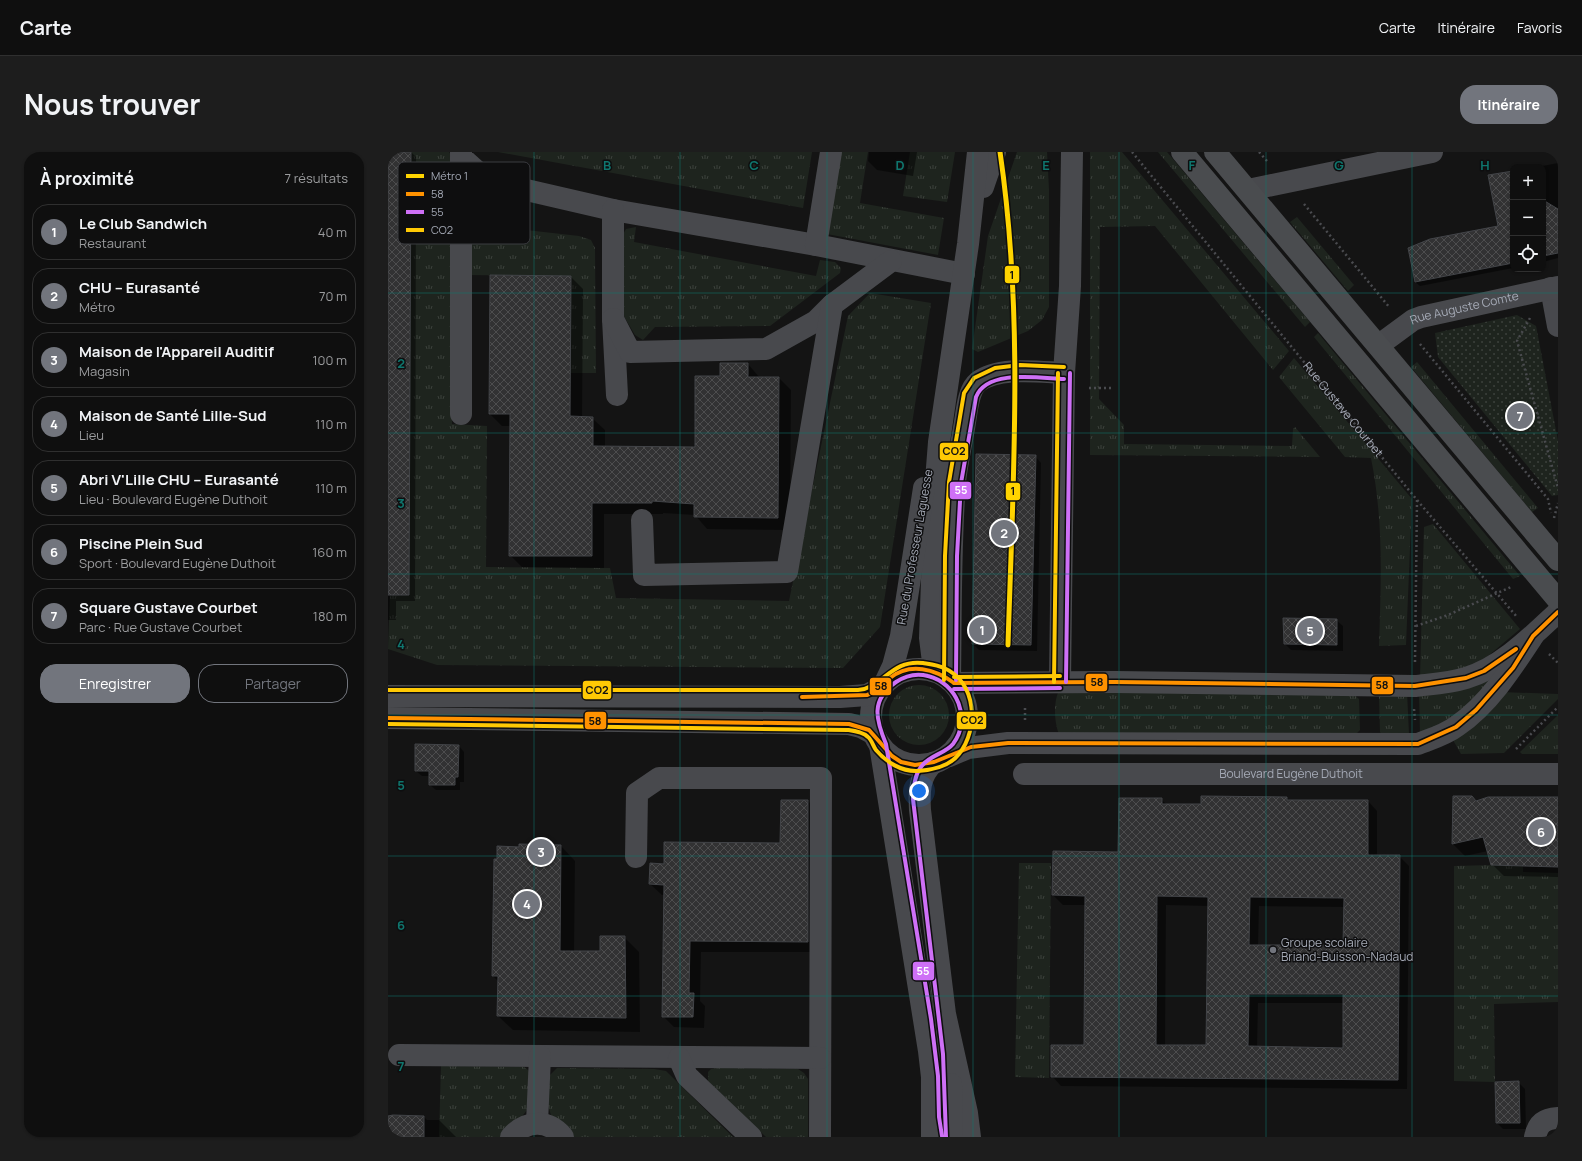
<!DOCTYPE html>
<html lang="fr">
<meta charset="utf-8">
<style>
body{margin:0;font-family:Manrope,sans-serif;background:#1d1d1d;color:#f1f3f6}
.controls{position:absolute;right:12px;top:12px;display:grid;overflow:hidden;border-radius:8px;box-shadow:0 1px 3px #0004}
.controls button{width:36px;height:36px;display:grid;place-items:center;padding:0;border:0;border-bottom:1px solid #2f2f2f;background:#0f0f0f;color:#f1f3f6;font:20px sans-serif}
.you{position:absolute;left:531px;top:639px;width:14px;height:14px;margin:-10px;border:3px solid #fff;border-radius:50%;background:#1a73e8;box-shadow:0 0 0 6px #1a73e833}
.badge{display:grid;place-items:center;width:26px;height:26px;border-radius:50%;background:#72757d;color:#fff;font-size:13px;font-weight:700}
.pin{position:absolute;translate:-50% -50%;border:2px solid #fff;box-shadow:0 1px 4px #0006}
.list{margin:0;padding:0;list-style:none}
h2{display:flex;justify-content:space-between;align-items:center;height:52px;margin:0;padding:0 16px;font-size:17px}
h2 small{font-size:13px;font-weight:400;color:#9b9c9e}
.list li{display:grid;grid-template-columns:26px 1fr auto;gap:12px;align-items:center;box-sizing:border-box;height:56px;margin:0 8px 8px;padding:0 8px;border:1px solid #2f2f2f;border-radius:16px}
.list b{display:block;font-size:15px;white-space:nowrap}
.list p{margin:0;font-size:13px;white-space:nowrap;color:#9b9c9e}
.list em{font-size:13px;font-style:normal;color:#9b9c9e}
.actions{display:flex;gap:8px;padding:12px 16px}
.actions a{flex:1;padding:9px 0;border:1px solid #72757d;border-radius:16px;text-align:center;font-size:14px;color:#72757d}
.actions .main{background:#72757d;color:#fff}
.icon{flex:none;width:22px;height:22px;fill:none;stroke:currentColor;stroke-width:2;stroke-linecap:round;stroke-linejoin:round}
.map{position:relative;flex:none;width:1170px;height:985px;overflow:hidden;border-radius:16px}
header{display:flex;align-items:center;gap:24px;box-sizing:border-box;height:56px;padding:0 20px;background:#0f0f0f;border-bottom:1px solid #2f2f2f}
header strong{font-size:19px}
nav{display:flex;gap:22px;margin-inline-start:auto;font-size:14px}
.intro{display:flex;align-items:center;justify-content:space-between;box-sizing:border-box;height:96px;padding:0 24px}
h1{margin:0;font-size:28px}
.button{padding:10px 18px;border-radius:16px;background:#72757d;color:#fff;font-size:14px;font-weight:700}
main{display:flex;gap:24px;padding:0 24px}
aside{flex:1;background:#0f0f0f;border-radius:16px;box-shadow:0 1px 3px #0004}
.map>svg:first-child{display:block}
.grass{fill:url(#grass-tufts)}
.park{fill:url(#park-dots)}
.shadow{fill:#0007;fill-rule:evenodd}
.building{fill:url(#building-cross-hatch);stroke:#424448;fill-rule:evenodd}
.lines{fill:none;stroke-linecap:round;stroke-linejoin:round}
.path{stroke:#4a4b4f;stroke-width:2.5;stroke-dasharray:2 3;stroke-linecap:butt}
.minor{stroke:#48494d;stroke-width:22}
.major{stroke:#4a4c4f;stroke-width:22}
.bus-1-casing{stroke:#0e0e0f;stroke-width:7}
.bus-2-casing{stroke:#0e0e0f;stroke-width:7}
.bus-3-casing{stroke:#0e0e0f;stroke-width:7}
.bus-1{stroke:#ff9200;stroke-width:4}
.bus-2{stroke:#ce70f6;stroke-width:4}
.bus-3{stroke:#ffc904;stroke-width:4}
.metro-1-casing{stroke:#0e0e0f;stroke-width:8}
.metro-1{stroke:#ffd400;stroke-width:5}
.grid{fill:none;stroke:#0f766e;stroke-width:1;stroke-opacity:0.55}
.poi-dot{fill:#72757d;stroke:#0e0e0f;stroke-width:1.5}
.labels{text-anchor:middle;stroke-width:3;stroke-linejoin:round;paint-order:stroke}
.street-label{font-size:12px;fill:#a4a9b5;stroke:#0e0e0f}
.poi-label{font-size:12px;fill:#a4a9b5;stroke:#0e0e0f;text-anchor:start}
.key{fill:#0e0e0f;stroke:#3b3c41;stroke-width:1}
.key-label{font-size:11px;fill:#a4a9b5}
.grid-label{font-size:13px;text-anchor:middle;font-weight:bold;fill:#0f766e;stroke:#0e0e0f;stroke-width:3;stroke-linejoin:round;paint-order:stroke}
.line-badge{stroke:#0e0e0f;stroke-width:1.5}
.badge-label{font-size:11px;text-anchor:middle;font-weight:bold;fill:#fff}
.pale-badge-label{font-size:11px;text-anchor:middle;font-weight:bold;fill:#111}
</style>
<header>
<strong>Carte</strong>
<nav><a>Carte</a><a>Itinéraire</a><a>Favoris</a></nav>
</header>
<div class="intro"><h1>Nous trouver</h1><a class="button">Itinéraire</a></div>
<main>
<aside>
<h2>À proximité<small>7 résultats</small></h2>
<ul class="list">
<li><span class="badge">1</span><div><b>Le Club Sandwich</b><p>Restaurant</p></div><em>40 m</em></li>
<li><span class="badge">2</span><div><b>CHU – Eurasanté</b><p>Métro</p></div><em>70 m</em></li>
<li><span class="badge">3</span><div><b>Maison de l'Appareil Auditif</b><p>Magasin</p></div><em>100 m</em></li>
<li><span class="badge">4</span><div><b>Maison de Santé Lille-Sud</b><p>Lieu</p></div><em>110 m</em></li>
<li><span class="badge">5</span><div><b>Abri V'Lille CHU – Eurasanté</b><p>Lieu · Boulevard Eugène Duthoit</p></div><em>110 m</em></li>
<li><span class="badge">6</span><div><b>Piscine Plein Sud</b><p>Sport · Boulevard Eugène Duthoit</p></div><em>160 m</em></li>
<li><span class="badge">7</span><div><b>Square Gustave Courbet</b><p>Parc · Rue Gustave Courbet</p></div><em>180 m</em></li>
</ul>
<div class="actions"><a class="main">Enregistrer</a><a>Partager</a></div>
</aside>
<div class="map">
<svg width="1170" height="985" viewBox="0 0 1170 985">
<defs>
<pattern id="grass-tufts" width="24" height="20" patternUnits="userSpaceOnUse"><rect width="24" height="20" fill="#1e241e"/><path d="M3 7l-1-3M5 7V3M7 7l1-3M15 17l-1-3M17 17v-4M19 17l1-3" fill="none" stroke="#3c413c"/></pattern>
<pattern id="park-dots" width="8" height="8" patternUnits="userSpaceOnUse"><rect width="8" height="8" fill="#1e241e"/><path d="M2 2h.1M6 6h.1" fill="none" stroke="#3c413c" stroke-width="1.8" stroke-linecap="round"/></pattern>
<pattern id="building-cross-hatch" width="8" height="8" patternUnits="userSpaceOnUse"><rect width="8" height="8" fill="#323233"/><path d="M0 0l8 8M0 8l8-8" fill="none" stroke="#4d4d4e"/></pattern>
</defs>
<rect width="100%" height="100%" fill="#141414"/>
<!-- grass -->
<g class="grass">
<polygon points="23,0 61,0 64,5 64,272 99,274 98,415 222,416 228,446 401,449 460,164 482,141 543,151 492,475 455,516 49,513 0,497 2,443 21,443"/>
<polygon points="110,0 424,0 415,56"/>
<polygon points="452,0 480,0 472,51 556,66 550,103 439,82"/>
<polygon points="522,0 567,0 559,50 515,44"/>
<polygon points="629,0 659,0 661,38 661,155 654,168 640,179 590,200 584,197 600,84"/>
<polygon points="702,0 734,0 901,199 885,218 767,74 712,75 711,247 736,273 736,292 904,294 905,277 907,275 932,305 702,303"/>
<polygon points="770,0 779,0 922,170 917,175"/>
<polygon points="909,65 966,133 960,139 902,70"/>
<polygon points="87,67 120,76 191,84 203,88 207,96 208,221 182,221 183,124 81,123 82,71"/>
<polygon points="248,75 246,90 428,124 432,108 447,110 453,116 452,121 382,174 267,175 255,188 247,183 234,161 232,88 238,77"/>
<polygon points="930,181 1132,424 1125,427 926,185"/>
<path d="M906,206L1024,347L1018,493L991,494C993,429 996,371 983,306L957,305L891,225Z"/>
<polygon points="1029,210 1150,356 1144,360 1023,215"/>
<polygon points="1045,372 1132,477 1100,504 1077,517 1032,527 1036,375"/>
<polygon points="1099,526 1102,530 1064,567 1032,581 1031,540"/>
<circle cx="531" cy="563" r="30"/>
<path d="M672,537L962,539L971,547L972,578L966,584L671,582C666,570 665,548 672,537Z"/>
<polygon points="995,540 1019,540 1021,583 995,584 992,580 991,545"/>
<polygon points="1112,540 1170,542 1170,547 1116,601 1073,602 1065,588"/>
<polygon points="1170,563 1170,602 1134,602 1132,600"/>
<polygon points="631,711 663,711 661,926 627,925"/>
<polygon points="1104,713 1135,714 1135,720 1170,721 1170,850 1106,852 1107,930 1066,929 1066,714"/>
<polygon points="53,914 136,915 144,921 144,952 117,985 51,985"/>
<polygon points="169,916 266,917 278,919 345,985 184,985 163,963 159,950 160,925"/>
<polygon points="331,916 410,917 416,921 420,927 420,985 378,985 320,929 320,920 323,917"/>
</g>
<!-- park -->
<polygon class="park" points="1129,163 1148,174 1170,289 1170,343 1164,344 1050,205 1047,181"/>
<!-- shadow -->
<g class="shadow">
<polygon points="0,0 23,0 28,5 27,449 8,449 8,468 0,468"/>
<polygon points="481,0 529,0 525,24 489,18 480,9"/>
<polygon points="1170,11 1170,106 1155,110 1155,15 1149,15"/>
<polygon points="1125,66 1125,116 1032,134 1027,130"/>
<polygon points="103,124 183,125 195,137 194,265 204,266 217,278 217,295 308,296 333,225 360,212 372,226 391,226 403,238 402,378 319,377 307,363 275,361 275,362 216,362 216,416 134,415 122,403 123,274 114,274 102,262"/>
<polygon points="647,304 653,311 649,499 591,498 585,492"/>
<polygon points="948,468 955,474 955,499 903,498 897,492"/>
<polygon points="71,594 76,600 76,630 72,630 72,638 48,638 42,633 42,624 34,624 28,619"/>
<path d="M899,646L902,649H980L989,659V704H1011L1021,714L1019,937L673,934L664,924L697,894L698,753H675L665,743L666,700L731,701L773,647L779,653H814ZM778,753L820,754L819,894H777ZM871,754L957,755L956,794H870ZM870,851H956V897L869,896Z"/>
<polygon points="1170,646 1170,725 1116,724 1104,712 1100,699 1077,704 1065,692 1088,650"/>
<polygon points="394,649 420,649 431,661 431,800 313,800 312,849 317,854 316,876 286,875 275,864 276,743 274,743 262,732 277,713 393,692"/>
<polygon points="173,694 187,709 186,800 213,800 236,785 251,800 252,880 125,878 110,864 111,830 105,824"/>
<polygon points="1130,930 1137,937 1138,977 1115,977 1109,971"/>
<polygon points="0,964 36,965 39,968 51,968 68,985 0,985"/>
</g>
<!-- building -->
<g class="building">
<polygon points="0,0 23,0 21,443 0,443"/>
<polygon points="1125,19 1125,111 1027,130 1020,96 1042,87 1110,74 1100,23"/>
<polygon points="1155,48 1170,57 1170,101 1155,104"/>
<polygon points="102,123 183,124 182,264 205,265 205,294 307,295 307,224 332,224 332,211 360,211 360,225 391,225 390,366 306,365 306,352 264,349 264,351 204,351 204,404 121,404 122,262 101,262"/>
<polygon points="588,302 648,303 643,493 584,492"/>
<polygon points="895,466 949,467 949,493 896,492"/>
<polygon points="27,592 71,593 70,625 67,625 67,633 41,633 41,619 27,619"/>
<path d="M813,644L899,645V648H980V703H1012L1010,928L663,925V893H696L697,744L664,743L665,699L730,700L731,646H774V652H813ZM769,744L820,745L818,893H768ZM862,745L956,746L955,793H861ZM861,842H955V896L860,894Z"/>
<polygon points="1065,644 1084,644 1088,649 1100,645 1170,645 1170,715 1103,713 1095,685 1064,692"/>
<polygon points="393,648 420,648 420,790 302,789 301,841 306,841 305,865 274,865 276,733 261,732 262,711 276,712 276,690 392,691"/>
<polygon points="131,692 173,693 172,799 212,799 212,784 237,784 238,866 109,864 110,824 104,824 106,707 109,707 109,694 131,695"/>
<polygon points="1131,929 1132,971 1108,971 1107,930"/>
<polygon points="5,963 36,964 36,985 0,985 0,964"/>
</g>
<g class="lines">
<!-- path -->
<g class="path">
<path id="s1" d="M744,0L1029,348L1129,465"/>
<polyline points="871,0 879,9"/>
<polyline points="916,52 1002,156"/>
<polyline points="1142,166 1129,189 1170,336"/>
<polyline points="1032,192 1160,347 1163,361"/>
<polyline points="701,236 723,236"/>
<polyline points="1166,366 1170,351"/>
<polyline points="1028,474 1060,463 1123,435"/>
<polyline points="1161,502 1170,511"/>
<polyline points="1027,510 1029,348"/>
<polyline points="1026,557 1027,568"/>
<polyline points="637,568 637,555"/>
<polyline points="1128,597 1170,555"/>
</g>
<!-- minor -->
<g class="minor">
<polyline points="73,0 73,5 93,23 108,31 225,58 428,93 576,122"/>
<polyline points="595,35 607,0"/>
<polyline points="860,38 1044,0"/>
<polyline points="225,58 225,167 229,243"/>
<polyline points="428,93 443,0"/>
<polyline points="1163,136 1170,174"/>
<polyline points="225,167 242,200 378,197 428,169 444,153"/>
<path id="s2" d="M991,193L1025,168L1033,165L1170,135"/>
<polyline points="73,262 73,5"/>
<polyline points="254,368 256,423 399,420 444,153 503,109"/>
<circle cx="531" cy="565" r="48"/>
<polyline points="554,522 545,510 542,486 547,341 551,290 580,92 590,0"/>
<path d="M562,528C563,462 562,396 567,330C569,310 574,290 577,270C579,259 580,238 590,230C610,214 652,220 676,221"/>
<polyline points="672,530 676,221 682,134 684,0"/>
<polyline points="497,531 505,514 513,484 536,336"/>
<path d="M566,531L727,530L1027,534C1044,532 1062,531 1078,526C1114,515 1143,485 1170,460"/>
<polyline points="0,544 452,545 479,543 492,536"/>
<polyline points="0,566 461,572 473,575 486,582"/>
<polyline points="492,593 541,899 544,925 544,985"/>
<path d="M561,604L580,596L620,591L1030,592C1043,587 1057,583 1069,574C1101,552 1124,516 1145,484"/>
<path d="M545,611C531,624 531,640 532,658L557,862L579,961L582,985"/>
<path id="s3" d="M636,622H1170"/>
<polyline points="248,705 249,641 271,626 433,626 432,985"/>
<polyline points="11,903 432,906"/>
<polyline points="291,906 299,924 363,985"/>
<polyline points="563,932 564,985"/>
<polyline points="149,971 152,904"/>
<path d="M123,985C138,968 160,967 175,985"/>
<path d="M1147,985C1150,971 1156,967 1170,966"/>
</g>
<!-- major -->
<g class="major">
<polyline points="794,0 1170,448"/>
<polyline points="827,0 1170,408"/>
</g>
<!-- bus-1 casing -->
<g class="bus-1-casing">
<g id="bus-1">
<polyline points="566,531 727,530 1027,534 1078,526 1096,519 1128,497"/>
<path d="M414,545L479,543C489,540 494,532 502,526C522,510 547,517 566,531"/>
<polyline points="0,566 461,572 481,578 504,604 513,610 527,613 546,610 583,595 620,591 1030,592 1068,575 1088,558 1125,516 1145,484 1170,460"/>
</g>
</g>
<!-- bus-2 casing -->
<g class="bus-2-casing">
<g id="bus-2">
<path d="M568,528L569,404L573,331L588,245C599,217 651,226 676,227"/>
<polyline points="678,530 682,221"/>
<polyline points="566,537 672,536"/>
<path d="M554,984L551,965L550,924L543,867L498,592C488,568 482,548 508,530C517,524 529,521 540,524C569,531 584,567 565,592C557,602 541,603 533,615C526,624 526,636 525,647L555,902L558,985"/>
</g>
</g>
<!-- bus-3 casing -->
<g class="bus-3-casing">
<g id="bus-3">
<polyline points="566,525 672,524"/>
<polyline points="556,528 557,404 561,330 576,241 586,226 607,216 632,213 676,215"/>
<polyline points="666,530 670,221"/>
<path d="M0,538H470C495,536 503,507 535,511C541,512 550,513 556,516C589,530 591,577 571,602C562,614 544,618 530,619C514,620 498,610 488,598C485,594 484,588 480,585C475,580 467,579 460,578L0,572"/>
</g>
</g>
<!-- bus-1 -->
<use href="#bus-1" class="bus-1"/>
<!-- bus-2 -->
<use href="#bus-2" class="bus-2"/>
<!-- bus-3 -->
<use href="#bus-3" class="bus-3"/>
<!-- metro-1 casing -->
<g class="metro-1-casing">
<path id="metro-1" d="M612,0C636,163 625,329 620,493"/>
</g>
<!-- metro-1 -->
<use href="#metro-1" class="metro-1"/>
</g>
<!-- grid -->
<path class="grid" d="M146,0V985M292,0V985M439,0V985M585,0V985M731,0V985M878,0V985M1024,0V985M0,141H1170M0,281H1170M0,422H1170M0,563H1170M0,704H1170M0,844H1170"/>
<!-- markers -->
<circle class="poi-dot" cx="885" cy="798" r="4"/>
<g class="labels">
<!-- street labels -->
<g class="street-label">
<text dy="4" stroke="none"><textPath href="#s2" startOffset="95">Rue Auguste Comte</textPath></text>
<text dy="4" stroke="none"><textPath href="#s1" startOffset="333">Rue Gustave Courbet</textPath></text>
<text transform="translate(527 395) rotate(-80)" y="4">Rue du Professeur Laguesse</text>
<text dy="4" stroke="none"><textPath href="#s3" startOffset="267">Boulevard Eugène Duthoit</textPath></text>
</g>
<!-- poi labels -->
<g class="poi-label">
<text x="893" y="795">Groupe scolaire<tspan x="893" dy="14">Briand-Buisson-Nadaud</tspan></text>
</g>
</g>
<!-- legend -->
<rect x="10" y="10" width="132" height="82" rx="6" class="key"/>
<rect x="18" y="22" width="18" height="4" fill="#ffd400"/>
<rect x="18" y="40" width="18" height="4" fill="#ff9200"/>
<rect x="18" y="58" width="18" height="4" fill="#ce70f6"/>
<rect x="18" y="76" width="18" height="4" fill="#ffc904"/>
<g class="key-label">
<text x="43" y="28">Métro 1</text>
<text x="43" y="46">58</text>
<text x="43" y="64">55</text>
<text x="43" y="82">CO2</text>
</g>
<g class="grid-label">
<text x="219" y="18">B</text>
<text x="366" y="18">C</text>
<text x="512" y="18">D</text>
<text x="658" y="18">E</text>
<text x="804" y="18">F</text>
<text x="951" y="18">G</text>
<text x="1097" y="18">H</text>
<text x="13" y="216">2</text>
<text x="13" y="356">3</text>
<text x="13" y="497">4</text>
<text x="13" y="638">5</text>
<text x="13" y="778">6</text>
<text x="13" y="919">7</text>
</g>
<g class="line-badge">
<rect x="616" y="113" width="16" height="19" rx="4" fill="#ffd400"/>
<rect x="551" y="290" width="30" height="19" rx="4" fill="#ffc904"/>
<rect x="561" y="329" width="23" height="19" rx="4" fill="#ce70f6"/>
<rect x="617" y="330" width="16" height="19" rx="4" fill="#ffd400"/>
<rect x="697" y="521" width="23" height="19" rx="4" fill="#ff9200"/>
<rect x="983" y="524" width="23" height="19" rx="4" fill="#ff9200"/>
<rect x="481" y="525" width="23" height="19" rx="4" fill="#ff9200"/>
<rect x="194" y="528" width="30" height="20" rx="4" fill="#ffc904"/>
<rect x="568" y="559" width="31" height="19" rx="4" fill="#ffc904"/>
<rect x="196" y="559" width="23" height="19" rx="4" fill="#ff9200"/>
<rect x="524" y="809" width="23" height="20" rx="4" fill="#ce70f6"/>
</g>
<g class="badge-label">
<text x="573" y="342">55</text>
<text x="535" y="823">55</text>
</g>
<g class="pale-badge-label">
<text x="624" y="127">1</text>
<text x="566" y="303">CO2</text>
<text x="625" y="343">1</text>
<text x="709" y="534">58</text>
<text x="994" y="537">58</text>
<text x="493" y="538">58</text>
<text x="209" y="542">CO2</text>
<text x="584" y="572">CO2</text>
<text x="207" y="573">58</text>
</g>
</svg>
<div class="controls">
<button>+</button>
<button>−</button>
<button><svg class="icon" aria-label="locate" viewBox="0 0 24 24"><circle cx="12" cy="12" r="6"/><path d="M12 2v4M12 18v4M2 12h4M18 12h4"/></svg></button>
</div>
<div class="you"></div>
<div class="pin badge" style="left:594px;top:478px">1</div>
<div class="pin badge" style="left:616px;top:381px">2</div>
<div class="pin badge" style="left:153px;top:700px">3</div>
<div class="pin badge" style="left:139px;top:752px">4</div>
<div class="pin badge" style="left:922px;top:479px">5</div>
<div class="pin badge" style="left:1153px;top:680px">6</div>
<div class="pin badge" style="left:1132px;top:264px">7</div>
</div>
</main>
